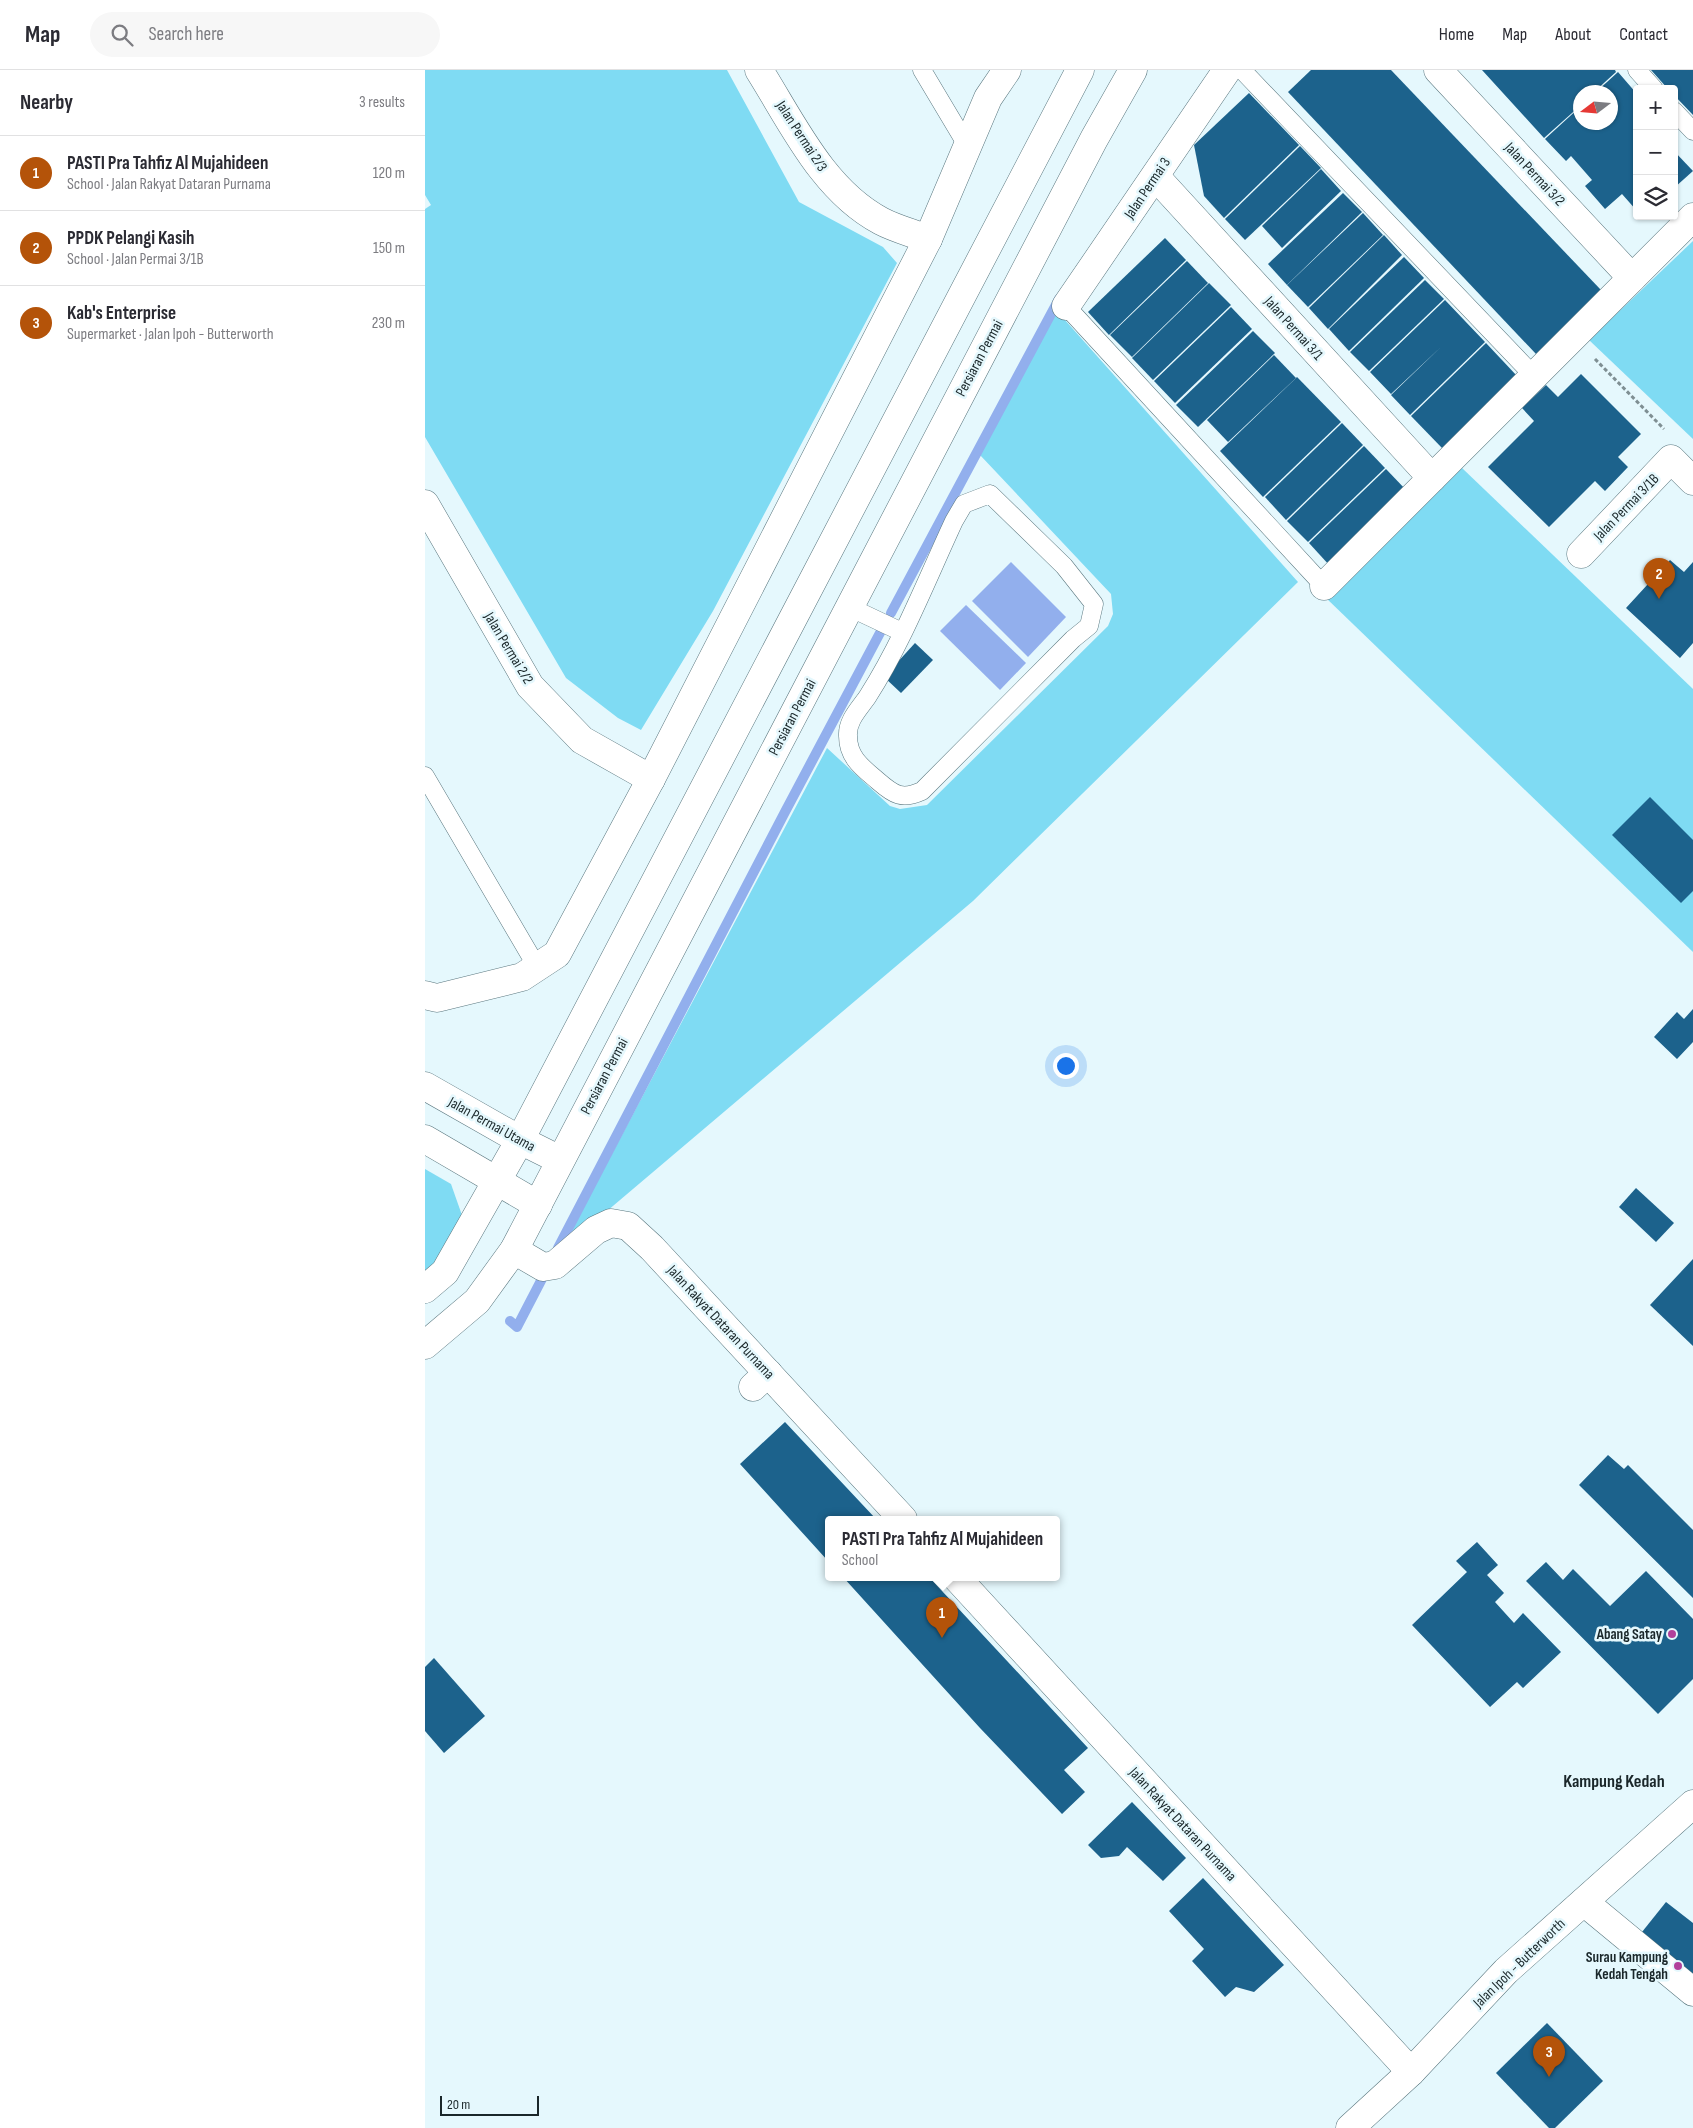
<!DOCTYPE html>
<meta charset="utf-8">
<style>
body{margin:0;font-family:"Sofia Sans Condensed",sans-serif;background:#f7f7f7;color:#2b2b33}
.controls{position:absolute;right:15px;top:15px;display:grid;overflow:hidden;border-radius:5px;box-shadow:0 1px 4px #0004}
.controls button{width:45px;height:45px;display:grid;place-items:center;padding:0;border:0;border-bottom:1px solid #e1e1e2;background:#fff;color:#2b2b33;font:25px sans-serif}
.compass{position:absolute;left:1148px;top:15px;width:45px;height:45px;border-radius:50%;background:#fff;box-shadow:0 1px 4px #0004;rotate:254deg}
.scale{position:absolute;left:15px;bottom:12px;width:99px;box-sizing:border-box;padding-left:5px;border:2px solid #1a272a;border-top:0;font-size:14px;line-height:18px;white-space:nowrap;color:#1a272a;-webkit-text-stroke:4px #e5f8fd;paint-order:stroke}
.you{position:absolute;left:640px;top:995px;width:18px;height:18px;margin:-12px;border:4px solid #fff;border-radius:50%;background:#1a73e8;box-shadow:0 0 0 8px #1a73e833}
.badge{display:grid;place-items:center;width:32px;height:32px;border-radius:50%;background:#b45309;color:#fff;font-size:16px;font-weight:700}
.pin{position:absolute;translate:-50% -41px;filter:drop-shadow(0 1px 2px #0008)}
.pin::after{content:'';position:absolute;top:26px;width:18px;height:15px;background:inherit;clip-path:polygon(0 0,100% 0,50% 100%)}
.popup{position:absolute;left:400px;top:1446px;width:235px;height:65px;box-sizing:border-box;display:grid;place-content:center;border-radius:5px;background:#fff;filter:drop-shadow(0 1px 4px #0005);font-size:16px;white-space:nowrap;color:#7c7c81}
.popup b{font-size:19px;color:#2b2b33}
.popup::after{content:'';position:absolute;left:50%;top:100%;margin-left:-10px;border:10px solid transparent;border-top-color:#fff}
.list{margin:0;padding:0;list-style:none}
h2{display:flex;justify-content:space-between;align-items:center;height:65px;margin:0;padding:0 20px;font-size:21px}
h2 small{font-size:16px;font-weight:400;color:#7c7c81}
.list li{display:grid;grid-template-columns:32px 1fr auto;gap:15px;align-items:center;box-sizing:border-box;height:75px;padding:0 20px;border-top:1px solid #e1e1e2}
.list b{display:block;font-size:19px;white-space:nowrap}
.list p{margin:0;font-size:16px;white-space:nowrap;color:#7c7c81}
.list em{font-size:16px;font-style:normal;color:#7c7c81}
.icon{flex:none;width:28px;height:28px;fill:none;stroke:currentColor;stroke-width:2;stroke-linecap:round;stroke-linejoin:round}
.map{position:relative;flex:none;width:1268px;height:2058px;overflow:hidden}
header{display:flex;align-items:center;gap:30px;box-sizing:border-box;height:70px;padding:0 25px;background:#fff;border-bottom:1px solid #e1e1e2}
header strong{font-size:24px}
nav{display:flex;gap:28px;margin-inline-start:auto;font-size:18px}
.search{width:350px;height:45px;background:#f7f7f7;display:flex;align-items:center;gap:12px;box-sizing:border-box;padding:0 18px;border-radius:28px;color:#7c7c81;font-size:19px}
main{display:flex}
aside{flex:1;background:#fff}
.map>svg:first-child{display:block}
.green{fill:#7fdbf3}
.water{fill:#92afed}
.lines{fill:none;stroke-linecap:round;stroke-linejoin:round}
.stream{stroke:#92afed;stroke-width:10}
.building{fill:#1c628c}
.service-casing{stroke:#5a777f;stroke-width:19}
.pedestrian-casing{stroke:#5a777f;stroke-width:29}
.minor-casing{stroke:#5a777f;stroke-width:29}
.tertiary-casing{stroke:#5a777f;stroke-width:29}
.trunk-casing{stroke:#5a777f;stroke-width:29}
.path{stroke:#7f8f93;stroke-width:3;stroke-dasharray:4 2.5;stroke-linecap:butt}
.service{stroke:#fff;stroke-width:18}
.pedestrian{stroke:#fff;stroke-width:28}
.minor{stroke:#fff;stroke-width:28}
.tertiary{stroke:#fff;stroke-width:28}
.trunk{stroke:#fff;stroke-width:28}
.poi-dot{fill:#b2409b;stroke:#e5f8fd;stroke-width:2}
.labels{text-anchor:middle;stroke-width:5;stroke-linejoin:round;paint-order:stroke}
.street-label{font-size:15px;fill:#1a272a;stroke:#e5f8fd}
.poi-label{font-size:15px;font-weight:bold;fill:#1a272a;stroke:#e5f8fd;text-anchor:end}
.quarter-label{font-size:18px;font-weight:bold;fill:#1a272a;stroke:#e5f8fd}
</style>
<header>
<strong>Map</strong>
<div class="search"><svg class="icon" aria-label="search" viewBox="0 0 24 24"><circle cx="10" cy="10" r="6"/><path d="M15 15l6 6"/></svg>Search here</div>
<nav><a>Home</a><a>Map</a><a>About</a><a>Contact</a></nav>
</header>
<main>
<aside>
<h2>Nearby<small>3 results</small></h2>
<ul class="list">
<li><span class="badge">1</span><div><b>PASTI Pra Tahfiz Al Mujahideen</b><p>School · Jalan Rakyat Dataran Purnama</p></div><em>120 m</em></li>
<li><span class="badge">2</span><div><b>PPDK Pelangi Kasih</b><p>School · Jalan Permai 3/1B</p></div><em>150 m</em></li>
<li><span class="badge">3</span><div><b>Kab's Enterprise</b><p>Supermarket · Jalan Ipoh - Butterworth</p></div><em>230 m</em></li>
</ul>
</aside>
<div class="map">
<svg width="1268" height="2058" viewBox="0 0 1268 2058">
<rect width="100%" height="100%" fill="#e5f8fd"/>
<!-- green -->
<g class="green">
<polygon points="0,0 302,0 374,132 458,177 472,193 288,541 216,660 193,648 141,608 0,367 0,139 6,135 0,125"/>
<polygon points="1268,171 1268,369 1164,270"/>
<polygon points="632,241 873,512 548,831 136,1180 402,678 465,736 475,739 502,735 683,556 688,544 686,524 555,385"/>
<polygon points="1037,398 1268,619 1268,882 900,527"/>
<polygon points="0,1099 26,1114 39,1151 11,1197 0,1205"/>
</g>
<!-- water -->
<g class="water">
<polygon points="586,492 641,547 603,587 547,531"/>
<polygon points="541,535 601,593 575,620 515,561"/>
</g>
<g class="lines">
<!-- stream -->
<g class="stream">
<polyline points="466,543 634,229"/>
<polyline points="133,1178 361,740 456,561"/>
<polyline points="85,1251 92,1257 120,1203"/>
</g>
</g>
<!-- building -->
<g class="building">
<polygon points="886,0 966,0 1176,220 1111,284 863,22"/>
<polygon points="1057,0 1190,0 1191,2 1169,22 1156,22 1156,35 1119,68"/>
<polygon points="1226,0 1268,0 1268,45 1249,25 1249,19 1243,19"/>
<polygon points="1193,2 1212,24 1212,141 1197,124 1180,139 1160,116 1167,110 1146,86 1141,91 1120,69 1156,36 1156,52 1186,52 1186,22 1171,22"/>
<polygon points="824,23 874,75 799,148 779,126 769,75"/>
<polygon points="875,76 896,98 820,170 800,149"/>
<polygon points="1249,81 1268,101 1249,118"/>
<polygon points="896,99 916,121 857,178 837,156"/>
<polygon points="918,123 937,142 862,215 843,194"/>
<polygon points="938,143 958,165 883,237 862,215"/>
<polygon points="959,165 977,185 903,259 884,238"/>
<polygon points="740,168 761,190 684,265 663,242"/>
<polygon points="979,187 999,208 924,281 904,259"/>
<polygon points="762,191 783,213 707,287 685,265"/>
<polygon points="1000,210 1019,229 944,301 925,282"/>
<polygon points="784,213 806,235 728,310 707,288"/>
<polygon points="1020,230 1060,272 985,345 966,325 1018,275 966,324 945,302"/>
<polygon points="806,237 827,259 750,333 729,311"/>
<polygon points="828,261 850,283 773,357 751,335"/>
<polygon points="1061,273 1092,306 1017,378 986,346"/>
<polygon points="849,285 871,308 803,372 782,350"/>
<polygon points="1156,304 1216,364 1193,387 1203,397 1180,421 1170,411 1124,457 1063,397 1109,351 1097,338 1121,315 1133,327"/>
<polygon points="872,307 916,352 838,427 795,381"/>
<polygon points="917,353 938,375 861,450 840,427"/>
<polygon points="939,376 960,398 883,472 862,451"/>
<polygon points="961,399 982,421 905,496 884,473"/>
<polygon points="1245,490 1259,502 1268,492 1268,573 1255,588 1201,538"/>
<polygon points="490,573 508,590 476,623 459,607"/>
<polygon points="1225,727 1268,770 1268,821 1256,833 1187,765"/>
<polygon points="1268,939 1268,972 1252,989 1229,967 1252,942 1259,949"/>
<polygon points="1211,1118 1249,1153 1231,1172 1194,1137"/>
<polygon points="1268,1189 1268,1276 1225,1235"/>
<polygon points="360,1352 451,1449 403,1449 403,1491 315,1394"/>
<polygon points="1183,1385 1199,1399 1203,1395 1268,1460 1268,1528 1154,1415"/>
<polygon points="1052,1472 1073,1495 1062,1505 1079,1523 1070,1532 1089,1553 1098,1543 1136,1582 1098,1618 1092,1612 1065,1637 987,1555 1042,1502 1031,1491"/>
<polygon points="1121,1492 1138,1510 1148,1499 1185,1536 1221,1501 1268,1549 1268,1609 1233,1644 1101,1511"/>
<polygon points="418,1507 504,1507 663,1678 639,1700 660,1722 637,1744 555,1658"/>
<polygon points="9,1588 60,1646 19,1683 0,1661 0,1597"/>
<polygon points="707,1732 761,1788 738,1811 702,1777 694,1786 676,1788 663,1775"/>
<polygon points="778,1808 859,1895 829,1922 811,1917 800,1927 767,1891 779,1879 744,1841"/>
<polygon points="1241,1832 1268,1853 1268,1920 1209,1872"/>
<polygon points="1122,1953 1178,2011 1130,2058 1124,2058 1071,2003"/>
</g>
<g class="lines">
<!-- service casing -->
<g class="service-casing">
<g id="service">
<polyline points="497,0 543,77"/>
<polyline points="817,0 1109,306"/>
<polyline points="1212,0 1229,19"/>
<polyline points="1249,41 1268,61"/>
<polyline points="641,236 899,516"/>
<path d="M565,424L639,496L669,534L664,556L648,569L497,721C477,730 469,725 453,711C438,698 423,688 423,666C422,650 435,638 443,626C478,571 502,509 529,451L539,434Z"/>
<polyline points="424,537 477,562"/>
<polyline points="0,706 112,897"/>
</g>
</g>
<!-- pedestrian casing -->
<g class="pedestrian-casing">
<polyline id="pedestrian" points="328,1317 343,1303"/>
</g>
<!-- minor casing -->
<g class="minor-casing">
<g id="minor">
<path d="M334,0C368,54 398,120 456,151C471,159 488,163 503,169"/>
<polyline points="1013,0 1207,208"/>
<polyline points="731,107 1007,408"/>
<polyline points="641,236 802,0"/>
<polyline points="0,434 105,616 157,670 226,709"/>
<polyline points="1156,484 1246,389 1268,411"/>
<polyline points="899,516 1268,147"/>
<polyline points="0,925 12,928 97,907 132,884 226,709 503,169 563,28 582,0"/>
<polyline points="89,1180 118,1197 130,1195 171,1160 186,1153 203,1156 227,1178 478,1449"/>
<polyline points="531,1507 986,2002"/>
<polyline points="1159,1832 1268,1922"/>
</g>
</g>
<!-- tertiary casing -->
<g class="tertiary-casing">
<g id="tertiary">
<polyline points="0,1016 95,1070 135,1090"/>
<polyline points="0,1069 113,1135"/>
<polyline points="0,1219 20,1202 95,1070 655,0"/>
<polyline points="0,1275 52,1231 89,1180 669,69 708,0"/>
</g>
</g>
<!-- trunk casing -->
<g class="trunk-casing">
<polyline id="trunk" points="925,2058 986,2002 1081,1901 1268,1734"/>
</g>
<!-- path -->
<polyline class="path" points="1170,289 1239,359"/>
<!-- service -->
<use href="#service" class="service"/>
<!-- pedestrian -->
<use href="#pedestrian" class="pedestrian"/>
<!-- minor -->
<use href="#minor" class="minor"/>
<!-- tertiary -->
<use href="#tertiary" class="tertiary"/>
<!-- trunk -->
<use href="#trunk" class="trunk"/>
</g>
<!-- markers -->
<g class="poi-dot">
<circle cx="1247" cy="1564" r="5"/>
<circle cx="1253" cy="1896" r="5"/>
</g>
<g class="labels">
<!-- street labels -->
<g class="street-label">
<text transform="translate(377 66) rotate(57)" y="5">Jalan Permai 2/3</text>
<text transform="translate(1110 104) rotate(47)" y="5">Jalan Permai 3/2</text>
<text transform="translate(722 118) rotate(-56)" y="5">Jalan Permai 3</text>
<text transform="translate(869 258) rotate(48)" y="5">Jalan Permai 3/1</text>
<text transform="translate(554 288) rotate(-62)" y="5">Persiaran Permai</text>
<text transform="translate(1201 437) rotate(-46)" y="5">Jalan Permai 3/1B</text>
<text transform="translate(84 578) rotate(59)" y="5">Jalan Permai 2/2</text>
<text transform="translate(367 647) rotate(-62)" y="5">Persiaran Permai</text>
<text transform="translate(179 1006) rotate(-62)" y="5">Persiaran Permai</text>
<text transform="translate(67 1054) rotate(29)" y="5">Jalan Permai Utama</text>
<text transform="translate(296 1252) rotate(47)" y="5">Jalan Rakyat Dataran Purnama</text>
<text transform="translate(758 1754) rotate(47)" y="5">Jalan Rakyat Dataran Purnama</text>
<text transform="translate(1094 1893) rotate(-44)" y="5">Jalan Ipoh - Butterworth</text>
</g>
<!-- poi labels -->
<g class="poi-label">
<text x="1237" y="1569">Abang Satay</text>
<text x="1243" y="1892">Surau Kampung<tspan x="1243" dy="17">Kedah Tengah</tspan></text>
</g>
<!-- quarter labels -->
<g class="quarter-label">
<text x="1189" y="1717">Kampung Kedah</text>
</g>
</g>
</svg>
<div class="controls">
<button>+</button>
<button>−</button>
<button><svg class="icon" aria-label="layers" viewBox="0 0 24 24"><path d="M12 4l9 5-9 5-9-5zM3 14l9 5 9-5"/></svg></button>
</div>
<svg class="compass" viewBox="-18 -18 36 36"><path d="M0-13l5 13h-10z" fill="#e53935"/><path d="M0 13l5-13h-10z" fill="#7c7c81"/></svg>
<div class="scale">20 m</div>
<div class="you"></div>
<div class="pin badge" style="left:517px;top:1568px">1</div>
<div class="popup"><b>PASTI Pra Tahfiz Al Mujahideen</b>School</div>
<div class="pin badge" style="left:1234px;top:529px">2</div>
<div class="pin badge" style="left:1124px;top:2007px">3</div>
</div>
</main>
